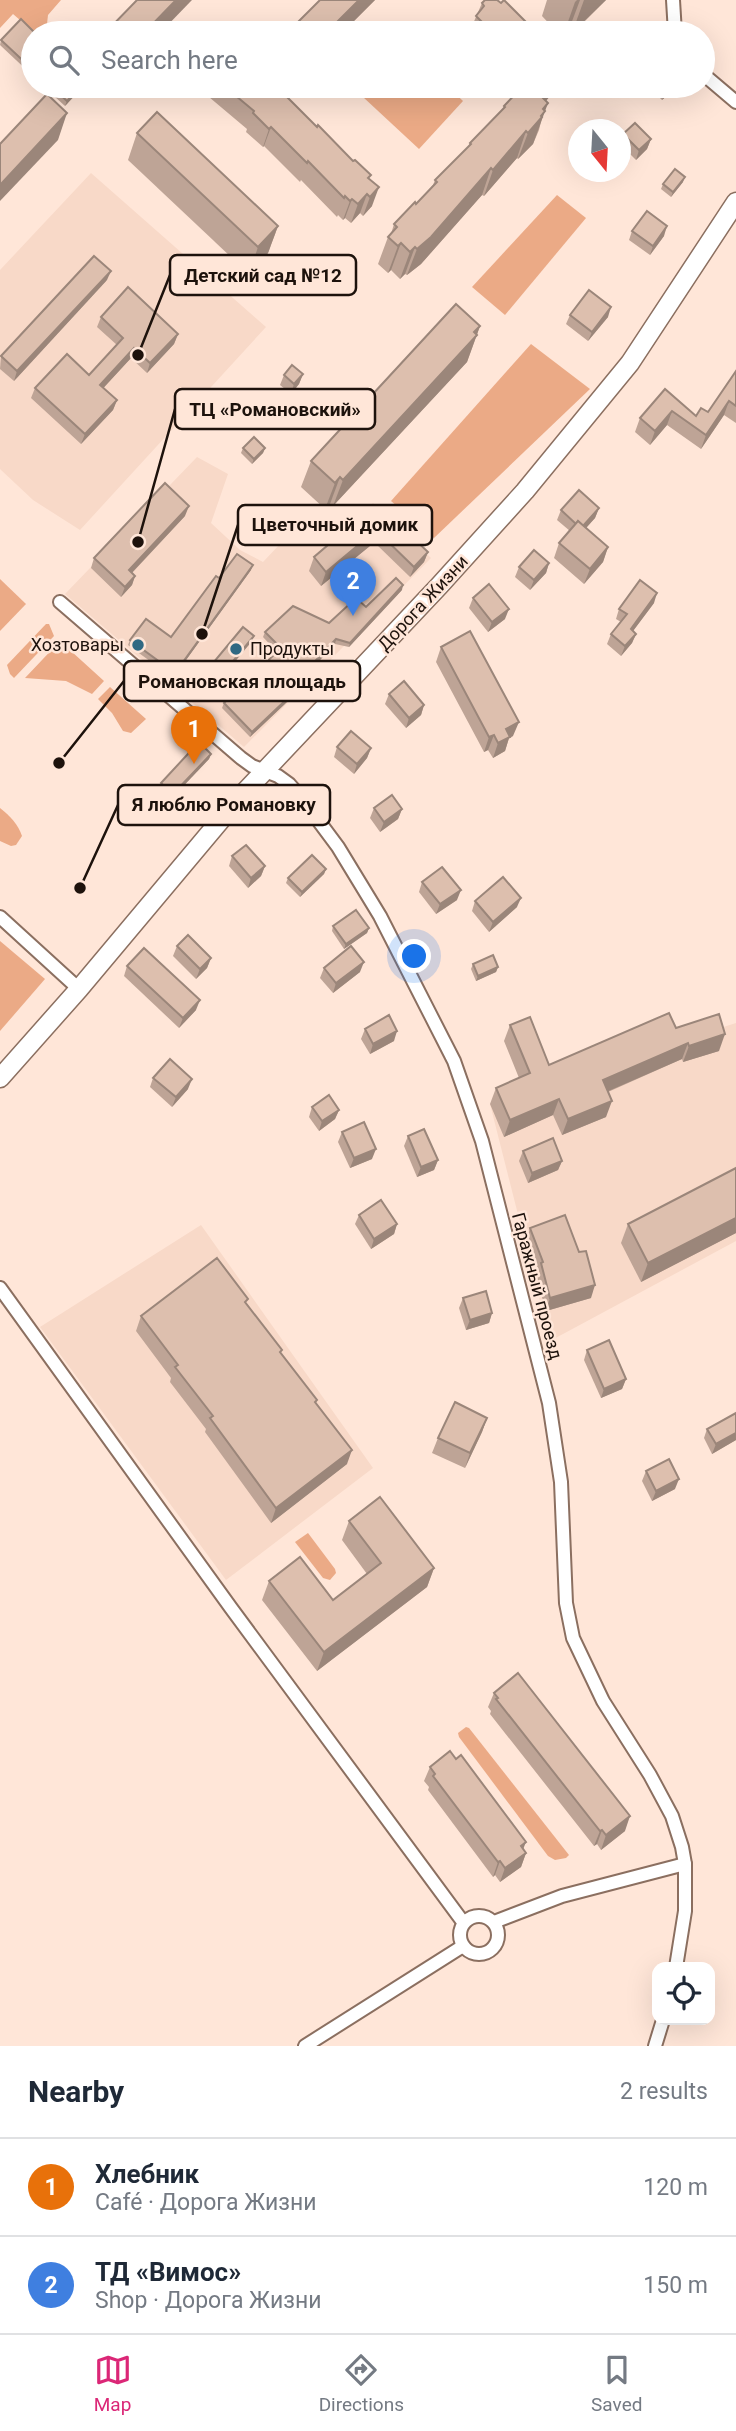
<!DOCTYPE html>
<meta charset="utf-8">
<style>
body{margin:0;font-family:Roboto,sans-serif;background:#f2f2f3;color:#1f2937}
.controls{position:absolute;right:21px;bottom:21px;display:grid;overflow:hidden;border-radius:14px;box-shadow:0 7px 28px #0002}
.controls button{width:63px;height:63px;display:grid;place-items:center;padding:0;border:0;border-bottom:2px solid #e0e1e3;background:#fff;color:#1f2937;font:35px sans-serif}
.compass{position:absolute;left:568px;top:119px;width:63px;height:63px;border-radius:50%;background:#fff;box-shadow:0 7px 28px #0002;rotate:162deg}
.you{position:absolute;left:415px;top:957px;width:24px;height:24px;margin:-18px;border:5px solid #fff;border-radius:50%;background:#1a73e8;box-shadow:0 0 0 10px #1a73e833}
.badge{display:grid;place-items:center;width:46px;height:46px;border-radius:50%;background:#db2777;color:#fff;font-size:23px;font-weight:700}
.pin{position:absolute;translate:-50% -58px;filter:drop-shadow(0 2px 4px #0008)}
.pin::after{content:'';position:absolute;top:37px;width:24px;height:21px;background:inherit;clip-path:polygon(0 0,100% 0,50% 100%)}
.list{margin:0;padding:0;list-style:none}
h2{display:flex;justify-content:space-between;align-items:center;height:91px;margin:0;padding:0 28px;font-size:30px}
h2 small{font-size:23px;font-weight:400;color:#747a83}
.list li{display:grid;grid-template-columns:46px 1fr auto;gap:21px;align-items:center;box-sizing:border-box;height:98px;padding:0 28px;border-top:2px solid #e0e1e3}
.list b{display:block;font-size:26px;white-space:nowrap}
.list p{margin:0;font-size:23px;white-space:nowrap;color:#747a83}
.list em{font-size:23px;font-style:normal;color:#747a83}
.icon{flex:none;width:38px;height:38px;fill:none;stroke:currentColor;stroke-width:2;stroke-linecap:round;stroke-linejoin:round}
.map{position:relative;flex:none;width:736px;height:2046px;overflow:hidden}
.search{position:absolute;background:#fff;box-shadow:0 7px 28px #0002;left:21px;right:21px;top:21px;height:77px;display:flex;align-items:center;gap:18px;box-sizing:border-box;padding:0 24px;border-radius:38px;color:#747a83;font-size:26px}
.sheet{height:287px;background:#fff}
nav{display:flex;justify-content:space-around;align-items:center;box-sizing:border-box;height:98px;border-top:2px solid #e0e1e3;background:#fff;font-size:19px;color:#747a83}
nav a{display:grid;justify-items:center;gap:4px}
nav .on{color:#db2777}
.map>svg:first-child{display:block}
.built{fill:#f8d9c8}
.green{fill:#ebaa86}
.lines{fill:none;stroke-linecap:round;stroke-linejoin:round}
.minor-casing{stroke:#8b6f60;stroke-width:16}
.secondary-casing{stroke:#8b6f60;stroke-width:21}
.minor{stroke:#fff;stroke-width:12}
.secondary{stroke:#fff;stroke-width:18}
.wall{fill:#bea496}
.shaded-wall{fill:#9b867a}
.building{fill:#ddbfae;stroke:#9b867a;stroke-width:2}
.poi-dot{fill:#306983;stroke:#ffe6d8;stroke-width:2.5}
.labels{text-anchor:middle;stroke-width:5;stroke-linejoin:round;paint-order:stroke}
.street-label{font-size:18px;fill:#1d120c;stroke:#ffe6d8}
.poi-label{font-size:18px;fill:#1d120c;stroke:#ffe6d8;text-anchor:end}
.leader{fill:none;stroke:#1d120c;stroke-width:2.5}
.callout-dot{fill:#1d120c;stroke:#ffe6d8;stroke-width:2.5}
.callout{fill:#ffe6d8;stroke:#1d120c;stroke-width:2.5}
.callout-label{font-size:19px;text-anchor:middle;font-weight:bold;fill:#1d120c}
</style>
<div class="map">
<svg width="736" height="2046" viewBox="0 0 736 2046">
<rect width="100%" height="100%" fill="#ffe6d8"/>
<!-- built -->
<g class="built">
<polygon points="91,173 266,327 80,530 33,500 0,469 0,270"/>
<polygon points="197,457 228,474 211,523 240,550 263,562 299,524 335,512 361,515 373,503 431,558 244,747 65,594"/>
<polygon points="736,1023 736,1241 550,1341 490,1104 663,1029 670,1044"/>
<polygon points="201,1225 373,1468 226,1580 40,1327"/>
</g>
<!-- green -->
<g class="green">
<polygon points="0,0 61,0 48,15 46,33 35,33 13,14 0,28"/>
<polygon points="373,86 447,86 463,101 419,149 363,97"/>
<polygon points="557,195 586,218 505,315 472,287"/>
<polygon points="531,344 590,389 434,538 391,501"/>
<polygon points="0,579 26,604 0,631"/>
<polygon points="46,624 49,624 54,636 14,678 10,674 7,665"/>
<polygon points="60,641 104,681 92,694 66,681 25,678"/>
<polygon points="110,687 146,719 131,733 123,731 112,713 98,699"/>
<path d="M0,808C10,816 18,824 22,836L16,845L11,846L0,841Z"/>
<polygon points="0,941 45,979 0,1031"/>
<polygon points="308,1533 335,1569 336,1573 330,1580 323,1578 295,1542"/>
<polygon points="466,1727 469,1728 569,1855 566,1858 555,1860 548,1856 459,1737 458,1733"/>
</g>
<g class="lines">
<!-- minor casing -->
<g class="minor-casing">
<g id="minor">
<polyline points="673,0 675,33"/>
<polyline points="703,74 736,102"/>
<polyline points="60,602 241,758 252,766 278,776 289,784 303,800 338,847 380,916 454,1061 482,1141 549,1403 561,1482 566,1603 573,1638 603,1701 650,1775 672,1816 682,1847 685,1864 685,1911 676,1967"/>
<polyline points="0,917 79,989"/>
<polyline points="0,1288 231,1608 463,1922"/>
<circle cx="479" cy="1935" r="19"/>
<polyline points="494,1922 562,1896 685,1864"/>
<polyline points="305,2046 463,1946"/>
<polyline points="655,2046 663,2020"/>
</g>
</g>
<!-- secondary casing -->
<g class="secondary-casing">
<polyline id="secondary" points="0,1078 79,989 240,797 439,586 525,491 630,363 736,202"/>
</g>
<!-- minor -->
<use href="#minor" class="minor"/>
<!-- secondary -->
<use href="#secondary" class="secondary"/>
</g>
<!-- wall -->
<g class="wall">
<polygon points="320,0 375,0 342,33 295,33 299,21"/>
<polygon points="547,0 606,0 573,33 569,33 568,32 567,33 558,33 542,16"/>
<polygon points="482,3 537,33 469,33"/>
<polygon points="33,33 33,76 0,45 1,40"/>
<polygon points="43,86 79,86 80,87 78,92 65,106"/>
<polygon points="92,86 110,86 101,95"/>
<polygon points="204,86 273,86 369,179 372,206 363,216 360,213 351,223 345,218 343,220 338,215 337,217 301,180 300,182 264,146 263,147 246,132 247,129 209,97 210,95 206,91 207,89"/>
<polygon points="508,86 556,86 555,90 546,101 539,130 533,144 518,159 517,158 484,196 482,195 421,264 407,275 405,274 400,279 391,270 388,273 378,264 388,237 391,234 394,224 416,204 433,185 435,180 468,147 470,143 503,110 504,106 514,95 509,90 510,88"/>
<polygon points="648,86 674,86 673,90 662,100"/>
<polygon points="137,133 278,226 268,253 249,274 128,160"/>
<polygon points="623,134 651,139 647,149 636,160 620,144"/>
<polygon points="683,182 671,197 661,189 663,184"/>
<polygon points="632,231 664,236 650,255 629,240"/>
<polygon points="107,280 14,381 0,369 1,356"/>
<polygon points="570,315 608,317 588,341 566,324"/>
<polygon points="101,317 178,334 174,344 147,373 131,358 103,388 117,400 113,410 81,444 31,398 35,388 89,375 117,345 97,327"/>
<polygon points="480,326 467,362 333,506 330,504 325,509 301,487 311,461"/>
<polygon points="736,371 736,423 724,415 701,449 667,425 650,445 635,432 640,418 665,389 696,416 708,412"/>
<polygon points="303,374 299,384 291,394 280,385 284,375"/>
<polygon points="243,448 265,448 263,453 252,464 241,453"/>
<polygon points="599,508 595,518 586,528 608,547 603,562 584,584 554,558 559,543 570,531 557,520 561,510"/>
<polygon points="185,516 132,573 135,576 132,585 121,597 91,568 94,558"/>
<polygon points="381,526 376,541 321,586 309,571 314,557"/>
<polygon points="379,533 428,552 424,562 410,577 375,543"/>
<polygon points="549,563 546,573 530,590 515,577 519,567"/>
<polygon points="251,570 173,678 128,645 130,640 171,637 219,578"/>
<polygon points="402,590 349,647 335,644 306,675 307,683 250,737 222,708 224,703 277,652 263,637 265,632 329,623"/>
<polygon points="473,598 505,619 488,632 469,608"/>
<polygon points="654,603 633,631 636,634 632,643 621,656 607,644 611,634 621,622 616,619 619,609"/>
<polygon points="252,641 202,701 191,692 193,687"/>
<polygon points="441,647 513,736 509,738 505,751 493,758 488,750 484,752 436,662"/>
<polygon points="389,694 424,705 421,715 406,728 385,704"/>
<polygon points="337,747 371,748 367,758 354,774 334,757"/>
<polygon points="211,754 209,759 171,799 159,788 161,783"/>
<polygon points="374,808 402,809 398,819 380,832 370,818"/>
<polygon points="232,856 265,866 261,876 248,888 229,866"/>
<polygon points="326,869 324,874 300,897 286,883 288,878"/>
<polygon points="422,882 457,900 436,914 419,892"/>
<polygon points="475,901 517,907 489,932 472,911"/>
<polygon points="333,926 369,928 367,933 344,949 332,931"/>
<polygon points="177,946 211,958 207,968 196,979 173,956"/>
<polygon points="473,964 498,967 496,972 476,981 471,969"/>
<polygon points="127,966 196,1010 179,1028 124,976"/>
<polygon points="324,968 360,972 333,993 320,978"/>
<polygon points="510,1025 549,1065 676,1028 719,1051 683,1062 682,1059 608,1092 606,1117 562,1135 553,1115 504,1137 490,1104 496,1088 519,1078 504,1041"/>
<polygon points="365,1029 394,1041 370,1054 361,1039"/>
<polygon points="153,1078 188,1089 172,1107 150,1087"/>
<polygon points="312,1107 339,1110 335,1119 319,1131 309,1117"/>
<polygon points="342,1132 372,1159 350,1168 338,1142"/>
<polygon points="408,1136 438,1160 434,1170 417,1177 404,1146"/>
<polygon points="523,1151 562,1161 558,1170 528,1183 519,1161"/>
<polygon points="736,1168 736,1233 641,1282 621,1243 628,1224"/>
<polygon points="359,1215 397,1224 394,1234 371,1249 355,1224"/>
<polygon points="530,1228 591,1298 546,1311 536,1276 537,1273 526,1241"/>
<polygon points="463,1298 492,1313 489,1323 466,1330 459,1308"/>
<polygon points="247,1304 281,1353 317,1400 316,1403 347,1464 271,1523 205,1432 206,1429 170,1382 171,1378 136,1331 141,1316"/>
<polygon points="587,1350 626,1379 622,1389 601,1398 584,1360"/>
<polygon points="736,1413 736,1440 712,1454 704,1438 707,1429"/>
<polygon points="487,1418 482,1432 465,1468 432,1453 438,1438"/>
<polygon points="646,1471 675,1489 652,1501 642,1481"/>
<polygon points="349,1521 434,1568 427,1587 317,1671 262,1600 269,1581 333,1600 367,1574 342,1540"/>
<polygon points="494,1693 625,1831 601,1850 597,1844 594,1846 490,1714 491,1711 488,1707"/>
<polygon points="430,1767 523,1849 526,1853 521,1867 500,1882 495,1875 493,1877 428,1790 429,1787 424,1781"/>
</g>
<!-- shaded-wall -->
<g class="shaded-wall">
<polygon points="176,0 192,0 160,33 144,33"/>
<polygon points="359,0 375,0 342,33 326,33"/>
<polygon points="577,0 580,0 568,32 564,33 575,2"/>
<polygon points="584,0 606,0 572,33"/>
<polygon points="104,86 110,86 101,95"/>
<polygon points="546,86 556,86 555,90 529,121 539,94"/>
<polygon points="671,86 674,86 673,90 662,100 666,91"/>
<polygon points="80,87 78,92 65,106 67,101"/>
<polygon points="548,103 533,144 518,159 528,133 543,109"/>
<polygon points="67,113 58,140 0,201 0,185"/>
<polygon points="271,127 264,146 263,147 269,129"/>
<polygon points="526,131 517,158 484,196 493,170"/>
<polygon points="651,139 647,149 636,160 639,150"/>
<polygon points="491,168 482,195 421,264 407,275 417,249"/>
<polygon points="685,177 683,182 671,197 673,192"/>
<polygon points="379,187 372,206 363,216 370,197"/>
<polygon points="367,194 360,213 351,223 358,204"/>
<polygon points="352,199 345,218 343,220 350,201"/>
<polygon points="278,226 268,253 249,274 258,247"/>
<polygon points="667,226 664,236 650,255 653,246"/>
<polygon points="401,243 391,270 388,273 398,246"/>
<polygon points="415,247 405,274 400,279 410,252"/>
<polygon points="111,271 107,280 14,381 17,371"/>
<polygon points="611,307 608,317 588,341 592,332"/>
<polygon points="480,326 467,362 333,506 343,480"/>
<polygon points="178,334 174,344 147,373 150,363"/>
<polygon points="134,348 131,358 97,395 100,385"/>
<polygon points="303,374 299,384 291,394 294,384"/>
<polygon points="117,400 113,410 81,444 85,434"/>
<polygon points="729,401 724,415 701,449 706,435"/>
<polygon points="672,411 667,425 650,445 655,431"/>
<polygon points="265,448 263,453 252,464 254,459"/>
<polygon points="340,477 330,504 325,509 335,483"/>
<polygon points="189,506 185,516 125,580 129,570"/>
<polygon points="599,508 595,518 577,538 581,528"/>
<polygon points="381,526 376,541 321,586 326,572"/>
<polygon points="608,547 603,562 584,584 590,569"/>
<polygon points="428,552 424,562 410,577 414,567"/>
<polygon points="549,563 546,573 530,590 534,580"/>
<polygon points="253,565 251,570 173,678 175,673"/>
<polygon points="135,576 132,585 121,597 125,587"/>
<polygon points="403,585 402,590 349,647 350,643"/>
<polygon points="657,593 654,603 627,639 631,629"/>
<polygon points="509,609 505,619 488,632 492,622"/>
<polygon points="636,634 632,643 621,656 625,646"/>
<polygon points="254,636 252,641 202,701 204,696"/>
<polygon points="336,639 335,644 303,678 304,673"/>
<polygon points="309,678 307,683 250,737 252,732"/>
<polygon points="424,705 421,715 406,728 409,718"/>
<polygon points="519,722 513,736 509,738 505,751 493,758 498,743 506,729"/>
<polygon points="494,735 488,750 484,752 489,737"/>
<polygon points="371,748 367,758 354,774 357,764"/>
<polygon points="211,754 209,759 171,799 173,794"/>
<polygon points="402,809 398,819 380,832 384,822"/>
<polygon points="265,866 261,876 248,888 251,878"/>
<polygon points="326,869 324,874 300,897 302,892"/>
<polygon points="461,890 457,900 436,914 440,904"/>
<polygon points="521,898 517,907 489,932 493,922"/>
<polygon points="369,928 367,933 344,949 346,944"/>
<polygon points="211,958 207,968 196,979 200,969"/>
<polygon points="364,962 360,972 333,993 336,983"/>
<polygon points="498,967 496,972 476,981 478,976"/>
<polygon points="200,1000 196,1010 179,1028 183,1018"/>
<polygon points="397,1031 394,1041 370,1054 373,1044"/>
<polygon points="725,1034 719,1051 683,1062 689,1046"/>
<polygon points="688,1043 682,1059 597,1096 603,1080"/>
<polygon points="192,1079 188,1089 172,1107 176,1097"/>
<polygon points="559,1099 553,1115 504,1137 510,1120"/>
<polygon points="612,1101 606,1117 562,1135 568,1119"/>
<polygon points="339,1110 335,1119 319,1131 322,1121"/>
<polygon points="376,1149 372,1159 350,1168 354,1158"/>
<polygon points="438,1160 434,1170 417,1177 421,1167"/>
<polygon points="562,1161 558,1170 528,1183 532,1173"/>
<polygon points="736,1218 736,1233 641,1282 648,1263"/>
<polygon points="397,1224 394,1234 371,1249 374,1239"/>
<polygon points="595,1285 591,1298 546,1311 550,1298"/>
<polygon points="492,1313 489,1323 466,1330 470,1320"/>
<polygon points="626,1379 622,1389 601,1398 604,1389"/>
<polygon points="487,1418 482,1432 465,1468 470,1453"/>
<polygon points="736,1433 736,1440 712,1454 716,1444"/>
<polygon points="352,1450 347,1464 271,1523 276,1508"/>
<polygon points="679,1479 675,1489 652,1501 656,1491"/>
<polygon points="434,1568 427,1587 317,1671 324,1652"/>
<polygon points="630,1816 625,1831 601,1850 606,1835"/>
<polygon points="602,1830 597,1844 594,1846 600,1831"/>
<polygon points="526,1842 520,1857 526,1853 521,1867 500,1882 505,1868 521,1846"/>
<polygon points="500,1861 495,1875 493,1877 498,1862"/>
</g>
<!-- building -->
<g class="building">
<polygon points="137,0 176,0 144,33 105,33"/>
<polygon points="320,0 359,0 326,33 312,33 299,21"/>
<polygon points="485,0 497,0 501,3 504,0 537,33 487,33 482,29 484,27 479,22 481,21 476,16 484,6 482,3"/>
<polygon points="21,19 35,33 33,33 33,70 1,40"/>
<polygon points="51,86 79,86 80,87 67,101"/>
<polygon points="224,86 273,86 280,92 281,91 317,127 318,125 353,161 355,160 371,175 368,178 379,187 370,197 367,194 358,204 352,199 350,201 345,196 344,198 308,161 307,163 271,127 269,129 253,113 254,111"/>
<polygon points="523,86 546,86 539,94 548,103 543,109 545,111 541,116 542,117 528,133 526,131 493,170 491,168 431,237 417,249 415,247 410,252 401,243 398,246 388,237 397,227 394,224 415,202 416,204 437,182 435,180 471,144 470,143 505,107 504,106"/>
<polygon points="661,86 671,86 666,91"/>
<polygon points="47,94 67,113 0,185 0,144"/>
<polygon points="157,112 278,226 258,247 137,133"/>
<polygon points="635,123 651,139 639,150 623,134"/>
<polygon points="675,169 685,177 673,192 663,184"/>
<polygon points="647,211 667,226 653,246 632,231"/>
<polygon points="94,256 111,271 17,371 1,356"/>
<polygon points="128,287 178,334 150,363 134,348 100,385 117,400 85,434 35,388 67,354 89,375 123,338 101,317"/>
<polygon points="589,290 611,307 592,332 570,315"/>
<polygon points="456,304 480,326 474,332 477,335 343,480 340,477 335,483 311,461"/>
<polygon points="292,365 303,374 294,384 284,375"/>
<polygon points="736,371 736,406 729,401 706,435 672,411 655,431 640,418 665,389 696,416 701,408 708,412"/>
<polygon points="254,437 265,448 254,459 243,448"/>
<polygon points="165,483 189,506 129,570 135,576 125,587 94,558"/>
<polygon points="579,490 599,508 583,526 578,521 576,524 561,510"/>
<polygon points="368,511 381,526 326,572 314,557"/>
<polygon points="393,519 428,552 414,567 379,533"/>
<polygon points="578,521 608,547 590,569 559,543"/>
<polygon points="534,550 549,563 534,580 519,567"/>
<polygon points="237,554 253,565 175,673 130,640 146,619 171,637 216,576 219,578"/>
<polygon points="396,578 403,585 350,643 336,639 304,673 309,678 252,732 224,703 281,648 265,632 293,606 329,623 356,598 366,607"/>
<polygon points="640,580 657,593 631,629 636,634 625,646 611,634 627,614 619,609"/>
<polygon points="489,584 509,609 492,622 473,598"/>
<polygon points="243,627 254,636 204,696 193,687"/>
<polygon points="470,631 519,722 506,729 510,737 498,743 494,735 489,737 441,647"/>
<polygon points="404,681 424,705 409,718 389,694"/>
<polygon points="351,731 371,748 357,764 337,747"/>
<polygon points="199,742 211,754 173,794 161,783"/>
<polygon points="392,795 402,809 384,822 374,808"/>
<polygon points="246,845 265,866 251,878 232,856"/>
<polygon points="312,855 326,869 302,892 288,878"/>
<polygon points="442,867 461,890 440,904 422,882"/>
<polygon points="503,877 521,898 493,922 475,901"/>
<polygon points="356,910 369,928 346,944 333,926"/>
<polygon points="188,935 211,958 200,969 177,946"/>
<polygon points="351,946 364,962 336,983 324,968"/>
<polygon points="144,948 200,1000 183,1018 127,966"/>
<polygon points="493,955 498,967 478,976 473,964"/>
<polygon points="669,1013 676,1028 719,1014 725,1034 689,1046 688,1043 603,1080 612,1101 568,1119 559,1099 510,1120 496,1088 530,1073 510,1025 530,1017 549,1065"/>
<polygon points="389,1015 397,1031 373,1044 365,1029"/>
<polygon points="170,1059 192,1079 176,1097 153,1078"/>
<polygon points="329,1095 339,1110 322,1121 312,1107"/>
<polygon points="364,1122 376,1149 354,1158 342,1132"/>
<polygon points="424,1129 438,1160 421,1167 408,1136"/>
<polygon points="553,1138 562,1161 532,1173 523,1151"/>
<polygon points="736,1168 736,1218 648,1263 628,1224"/>
<polygon points="381,1200 397,1224 374,1239 359,1215"/>
<polygon points="565,1215 579,1252 586,1251 595,1285 550,1298 541,1263 543,1262 530,1228"/>
<polygon points="217,1258 248,1299 245,1302 282,1350 280,1352 317,1400 315,1402 352,1450 276,1508 210,1418 213,1416 175,1367 178,1365 141,1316"/>
<polygon points="486,1291 492,1313 470,1320 463,1298"/>
<polygon points="609,1340 626,1379 604,1389 587,1350"/>
<polygon points="455,1402 487,1418 470,1453 438,1438"/>
<polygon points="736,1413 736,1433 716,1444 707,1429"/>
<polygon points="669,1459 679,1479 656,1491 646,1471"/>
<polygon points="380,1497 434,1568 324,1652 269,1581 300,1557 333,1600 381,1563 349,1521"/>
<polygon points="518,1673 630,1816 606,1835 602,1830 600,1831 496,1699 498,1698 494,1693"/>
<polygon points="450,1751 456,1759 461,1755 526,1842 521,1846 526,1853 505,1868 500,1861 498,1862 433,1776 435,1774 430,1767"/>
</g>
<!-- markers -->
<g class="poi-dot">
<circle cx="138" cy="645" r="7"/>
<circle cx="236" cy="649" r="7"/>
</g>
<g class="labels">
<!-- street labels -->
<g class="street-label">
<text transform="translate(423 603) rotate(-47)" y="6">Дорога Жизни</text>
<text transform="translate(537 1286) rotate(75)" y="6">Гаражный проезд</text>
</g>
<!-- poi labels -->
<g class="poi-label">
<text x="124" y="651">Хозтовары</text>
<text x="250" y="655" text-anchor="start">Продукты</text>
</g>
</g>
<!-- callouts -->
<path class="leader" d="M138 355L170 275M138 542L175 409M202 634L238 525M59 763L124 681M80 888L118 805"/>
<g class="callout-dot">
<circle cx="138" cy="355" r="7"/>
<circle cx="138" cy="542" r="7"/>
<circle cx="202" cy="634" r="7"/>
<circle cx="59" cy="763" r="7"/>
<circle cx="80" cy="888" r="7"/>
</g>
<g class="callout">
<rect x="170" y="255" width="186" height="40" rx="7"/>
<rect x="175" y="389" width="200" height="40" rx="7"/>
<rect x="238" y="505" width="194" height="40" rx="7"/>
<rect x="124" y="661" width="236" height="40" rx="7"/>
<rect x="118" y="785" width="212" height="40" rx="7"/>
</g>
<g class="callout-label">
<text x="263" y="282">Детский сад №12</text>
<text x="275" y="416">ТЦ «Романовский»</text>
<text x="335" y="531">Цветочный домик</text>
<text x="242" y="688">Романовская площадь</text>
<text x="224" y="811">Я люблю Романовку</text>
</g>
</svg>
<div class="controls">
<button><svg class="icon" aria-label="locate" viewBox="0 0 24 24"><circle cx="12" cy="12" r="6"/><path d="M12 2v4M12 18v4M2 12h4M18 12h4"/></svg></button>
</div>
<svg class="compass" viewBox="-18 -18 36 36"><path d="M0-13l5 13h-10z" fill="#e53935"/><path d="M0 13l5-13h-10z" fill="#747a83"/></svg>
<div class="you"></div>
<div class="pin badge" style="left:194px;top:764px;background:#e8710a">1</div>
<div class="pin badge" style="left:353px;top:616px;background:#3f7fe0">2</div>
<div class="search"><svg class="icon" aria-label="search" viewBox="0 0 24 24"><circle cx="10" cy="10" r="6"/><path d="M15 15l6 6"/></svg>Search here</div>
</div>
<section class="sheet">
<h2>Nearby<small>2 results</small></h2>
<ul class="list">
<li><span class="badge" style="background:#e8710a">1</span><div><b>Хлебник</b><p>Café · Дорога Жизни</p></div><em>120 m</em></li>
<li><span class="badge" style="background:#3f7fe0">2</span><div><b>ТД «Вимос»</b><p>Shop · Дорога Жизни</p></div><em>150 m</em></li>
</ul>
</section>
<nav>
<a class="on"><svg class="icon" aria-label="map" viewBox="0 0 24 24"><path d="M3 6l6-2 6 2 6-2v14l-6 2-6-2-6 2zM9 4v14M15 6v14"/></svg>Map</a>
<a><svg class="icon" aria-label="directions" viewBox="0 0 24 24"><path d="M12 3l9 9-9 9-9-9zM9 14v-3h6M13 9l2 2-2 2"/></svg>Directions</a>
<a><svg class="icon" aria-label="saved" viewBox="0 0 24 24"><path d="M7 4h10v16l-5-4-5 4z"/></svg>Saved</a>
</nav>
